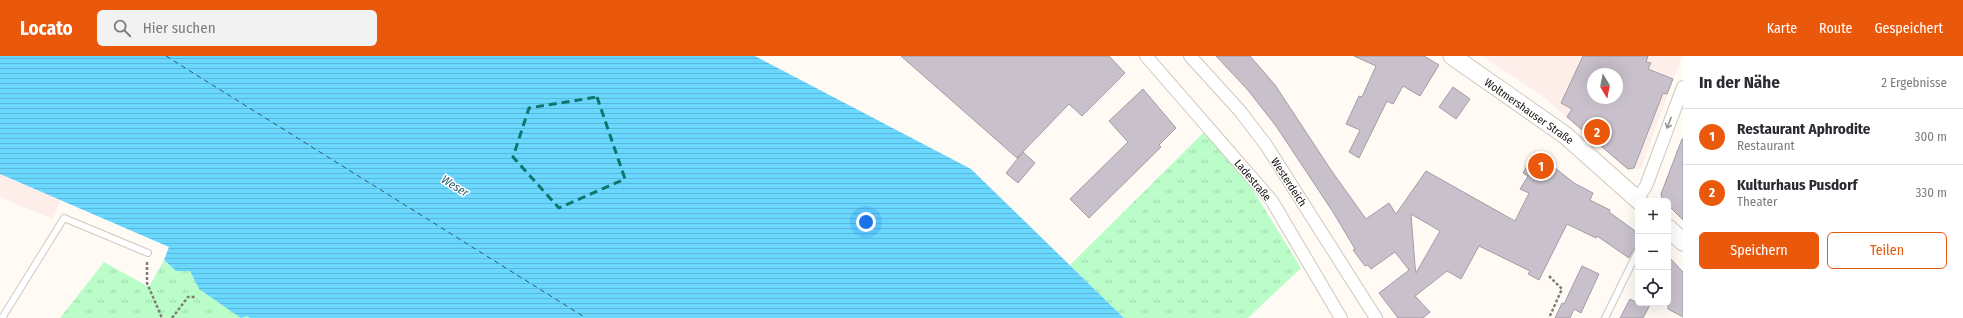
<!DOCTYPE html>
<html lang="de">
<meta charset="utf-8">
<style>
body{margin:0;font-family:"Fira Sans Condensed",sans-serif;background:#f2f2f3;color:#2b2b33}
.controls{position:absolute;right:12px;bottom:12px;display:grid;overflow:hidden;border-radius:6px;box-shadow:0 4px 16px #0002}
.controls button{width:36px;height:36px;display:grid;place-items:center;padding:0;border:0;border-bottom:1px solid #e1e1e2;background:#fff;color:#2b2b33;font:20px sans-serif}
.compass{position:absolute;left:1587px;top:12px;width:36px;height:36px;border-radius:50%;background:#fff;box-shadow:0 4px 16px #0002;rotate:170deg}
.you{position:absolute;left:866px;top:166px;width:14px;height:14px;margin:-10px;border:3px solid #fff;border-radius:50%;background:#1a73e8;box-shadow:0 0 0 6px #1a73e833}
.badge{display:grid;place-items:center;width:26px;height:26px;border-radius:50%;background:#ea580c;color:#fff;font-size:13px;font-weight:700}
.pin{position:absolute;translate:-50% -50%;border:2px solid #fff;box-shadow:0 1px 4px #0006}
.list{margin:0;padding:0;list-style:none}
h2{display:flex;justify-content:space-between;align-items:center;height:52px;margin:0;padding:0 16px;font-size:17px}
h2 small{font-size:13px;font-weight:400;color:#7c7c81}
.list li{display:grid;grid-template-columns:26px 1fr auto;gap:12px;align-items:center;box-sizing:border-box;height:56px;padding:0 16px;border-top:1px solid #e1e1e2}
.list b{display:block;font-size:15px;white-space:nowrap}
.list p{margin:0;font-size:13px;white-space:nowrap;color:#7c7c81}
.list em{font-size:13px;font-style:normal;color:#7c7c81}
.actions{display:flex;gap:8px;padding:12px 16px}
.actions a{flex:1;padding:9px 0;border:1px solid #ea580c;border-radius:6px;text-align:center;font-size:14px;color:#ea580c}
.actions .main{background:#ea580c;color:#fff}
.icon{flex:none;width:22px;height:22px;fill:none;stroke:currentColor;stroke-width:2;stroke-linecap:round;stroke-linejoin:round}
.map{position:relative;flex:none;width:1683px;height:262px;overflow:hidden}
header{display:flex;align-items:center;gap:24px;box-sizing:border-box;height:56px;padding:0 20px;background:#ea580c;color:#fff}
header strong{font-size:19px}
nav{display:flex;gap:22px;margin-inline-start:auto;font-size:14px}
.search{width:280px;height:36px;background:#f2f2f3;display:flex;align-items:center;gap:10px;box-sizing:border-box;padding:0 14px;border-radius:6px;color:#7c7c81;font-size:15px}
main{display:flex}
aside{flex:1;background:#fff}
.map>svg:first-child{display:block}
.commercial{fill:#fdeee9;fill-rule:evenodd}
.grass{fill:url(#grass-tufts)}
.water{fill:url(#water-rules)}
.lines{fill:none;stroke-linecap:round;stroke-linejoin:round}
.ferry{stroke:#2d5b6c;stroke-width:1;stroke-dasharray:5 4;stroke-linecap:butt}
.building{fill:#c8c0cb;stroke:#a39ba6;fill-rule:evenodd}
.lane-casing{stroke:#cec8bd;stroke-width:8}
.street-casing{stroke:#cec8bd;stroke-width:14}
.secondary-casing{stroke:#cec8bd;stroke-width:19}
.path{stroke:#807d77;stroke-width:2.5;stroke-dasharray:3 2;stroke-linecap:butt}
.lane{stroke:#fff;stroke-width:6}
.street{stroke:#fff;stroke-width:12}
.secondary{stroke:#fff;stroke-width:17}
.oneway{stroke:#969593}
.marked{fill:none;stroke:#0f766e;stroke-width:3;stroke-dasharray:8 5;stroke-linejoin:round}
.labels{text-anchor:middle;stroke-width:3;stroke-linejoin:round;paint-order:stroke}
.street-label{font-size:11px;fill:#16140f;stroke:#fff}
.water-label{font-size:12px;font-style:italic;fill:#2d5b6c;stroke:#fff}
</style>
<header>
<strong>Locato</strong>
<div class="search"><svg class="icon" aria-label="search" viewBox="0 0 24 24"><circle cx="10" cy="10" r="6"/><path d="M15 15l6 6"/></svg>Hier suchen</div>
<nav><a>Karte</a><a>Route</a><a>Gespeichert</a></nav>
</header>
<main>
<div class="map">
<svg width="1683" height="262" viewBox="0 0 1683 262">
<defs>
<pattern id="grass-tufts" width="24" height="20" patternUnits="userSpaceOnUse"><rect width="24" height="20" fill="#bafdc9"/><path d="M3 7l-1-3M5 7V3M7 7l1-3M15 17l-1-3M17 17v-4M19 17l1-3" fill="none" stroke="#9fd8ab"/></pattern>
<pattern id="water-rules" width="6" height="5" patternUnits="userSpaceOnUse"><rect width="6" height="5" fill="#6ad7ff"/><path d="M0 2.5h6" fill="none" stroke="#5bb8d9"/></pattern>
</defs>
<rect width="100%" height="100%" fill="#fffbf4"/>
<!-- commercial -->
<g class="commercial">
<path d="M1482,0H1682L1641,112L1629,115L1541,39ZM1593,18H1617V42H1593Z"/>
<polygon points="0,118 60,144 53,163 0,141"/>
</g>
<!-- grass -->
<g class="grass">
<polygon points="1204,76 1251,131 1301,212 1248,262 1124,262 1070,209"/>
<polygon points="164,204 176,215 190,215 199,233 250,262 60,262 104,206 149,231"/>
</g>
<!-- water -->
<polygon class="water" points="0,0 755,0 971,113 1124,262 250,262 247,260 241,262 199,233 190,215 176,215 164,204 169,191 0,118"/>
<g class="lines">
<!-- ferry -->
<polyline class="ferry" points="166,0 586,262"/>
</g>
<!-- building -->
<g class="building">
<polygon points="901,0 1109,0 1125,17 1082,60 1069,48 1017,102"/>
<path d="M1216,0H1250L1275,29L1331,114L1366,163L1389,147L1396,158L1426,115L1515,165L1529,137L1520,133L1528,120L1523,117L1535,96L1574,127L1593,137L1590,144L1610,154L1609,156L1638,177V191L1634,193L1629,202L1597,180L1596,182L1567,168L1539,224L1528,218L1530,215L1479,190L1461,223L1447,215L1415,240L1430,256L1423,262H1398L1379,237L1409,214L1395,196L1371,213L1368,209L1365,210L1353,194L1355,193L1333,156L1276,70L1247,33ZM1411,158L1440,175L1416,217L1415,210Z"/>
<polygon points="1354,0 1424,0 1439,9 1420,40 1403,30 1393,48 1387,45 1359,102 1349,96 1360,74 1346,68 1359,40 1362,41 1376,10"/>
<path d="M1583,0H1648L1646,6L1651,7L1648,13L1673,23L1667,38L1663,37L1634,112L1628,113L1567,61L1572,53L1561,47ZM1593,18H1617V42H1593Z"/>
<polygon points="1453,31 1470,43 1456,63 1439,51"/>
<polygon points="1143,33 1176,72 1159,89 1161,91 1089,162 1070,143 1128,86 1109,65"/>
<polygon points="1682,83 1683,83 1683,164 1668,149 1668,145 1662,142 1661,138"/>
<polygon points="1023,96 1035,107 1018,127 1006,117"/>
<polygon points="1668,200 1683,216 1683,261 1668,253"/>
<polygon points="1582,210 1599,218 1581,257 1574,253 1570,262 1555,262 1562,247 1564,248"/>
<polygon points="1630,243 1638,247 1651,247 1643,262 1620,262"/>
</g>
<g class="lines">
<!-- lane casing -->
<g class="lane-casing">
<g id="lane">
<polyline points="2,262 64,162 148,197"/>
<polyline points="1605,262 1638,195"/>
</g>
</g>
<!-- street casing -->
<g class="street-casing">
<g id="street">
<polyline points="1146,0 1272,145 1341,262"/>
<polyline points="1190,0 1240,55 1266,89 1376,262"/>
<polyline points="1637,143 1646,130 1683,31"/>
</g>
</g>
<!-- secondary casing -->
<g class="secondary-casing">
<g id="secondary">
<polyline points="1452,0 1565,79 1639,145"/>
<polyline points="1668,172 1683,186"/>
</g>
</g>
<!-- path -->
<g class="path">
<polyline points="147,206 147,227 162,262"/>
<polyline points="1549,220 1562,233 1549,262"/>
<polyline points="172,262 188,241 195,241"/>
</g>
<!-- lane -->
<use href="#lane" class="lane"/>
<!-- street -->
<use href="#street" class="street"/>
<!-- secondary -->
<use href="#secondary" class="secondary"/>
</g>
<!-- one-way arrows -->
<defs><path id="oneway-shaft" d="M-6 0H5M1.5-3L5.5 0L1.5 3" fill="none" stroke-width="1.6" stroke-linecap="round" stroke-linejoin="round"/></defs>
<use class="oneway" href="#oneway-shaft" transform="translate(1669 67) rotate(111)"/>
<!-- marked area -->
<path class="marked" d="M597,41L625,123L559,152L513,101L529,52Z"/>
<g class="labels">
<!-- street labels -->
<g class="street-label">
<text transform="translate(1529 55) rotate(35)" y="4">Woltmershauser Straße</text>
<text transform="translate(1253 124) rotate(50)" y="4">Ladestraße</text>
<text transform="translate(1289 126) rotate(57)" y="4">Westerdeich</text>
</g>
<!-- water labels -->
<g class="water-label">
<text transform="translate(455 130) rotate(32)" y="4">Weser</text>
</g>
</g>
</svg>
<div class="controls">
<button>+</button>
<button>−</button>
<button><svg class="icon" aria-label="locate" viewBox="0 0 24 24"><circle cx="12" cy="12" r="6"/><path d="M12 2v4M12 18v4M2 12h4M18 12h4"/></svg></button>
</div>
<svg class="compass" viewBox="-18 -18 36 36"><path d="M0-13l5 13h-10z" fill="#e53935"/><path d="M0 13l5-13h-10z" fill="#7c7c81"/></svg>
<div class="you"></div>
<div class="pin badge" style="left:1541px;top:110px">1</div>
<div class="pin badge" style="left:1597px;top:76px">2</div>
</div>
<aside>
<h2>In der Nähe<small>2 Ergebnisse</small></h2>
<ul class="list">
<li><span class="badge">1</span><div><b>Restaurant Aphrodite</b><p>Restaurant</p></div><em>300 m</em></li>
<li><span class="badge">2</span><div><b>Kulturhaus Pusdorf</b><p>Theater</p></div><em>330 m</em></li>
</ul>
<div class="actions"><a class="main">Speichern</a><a>Teilen</a></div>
</aside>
</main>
